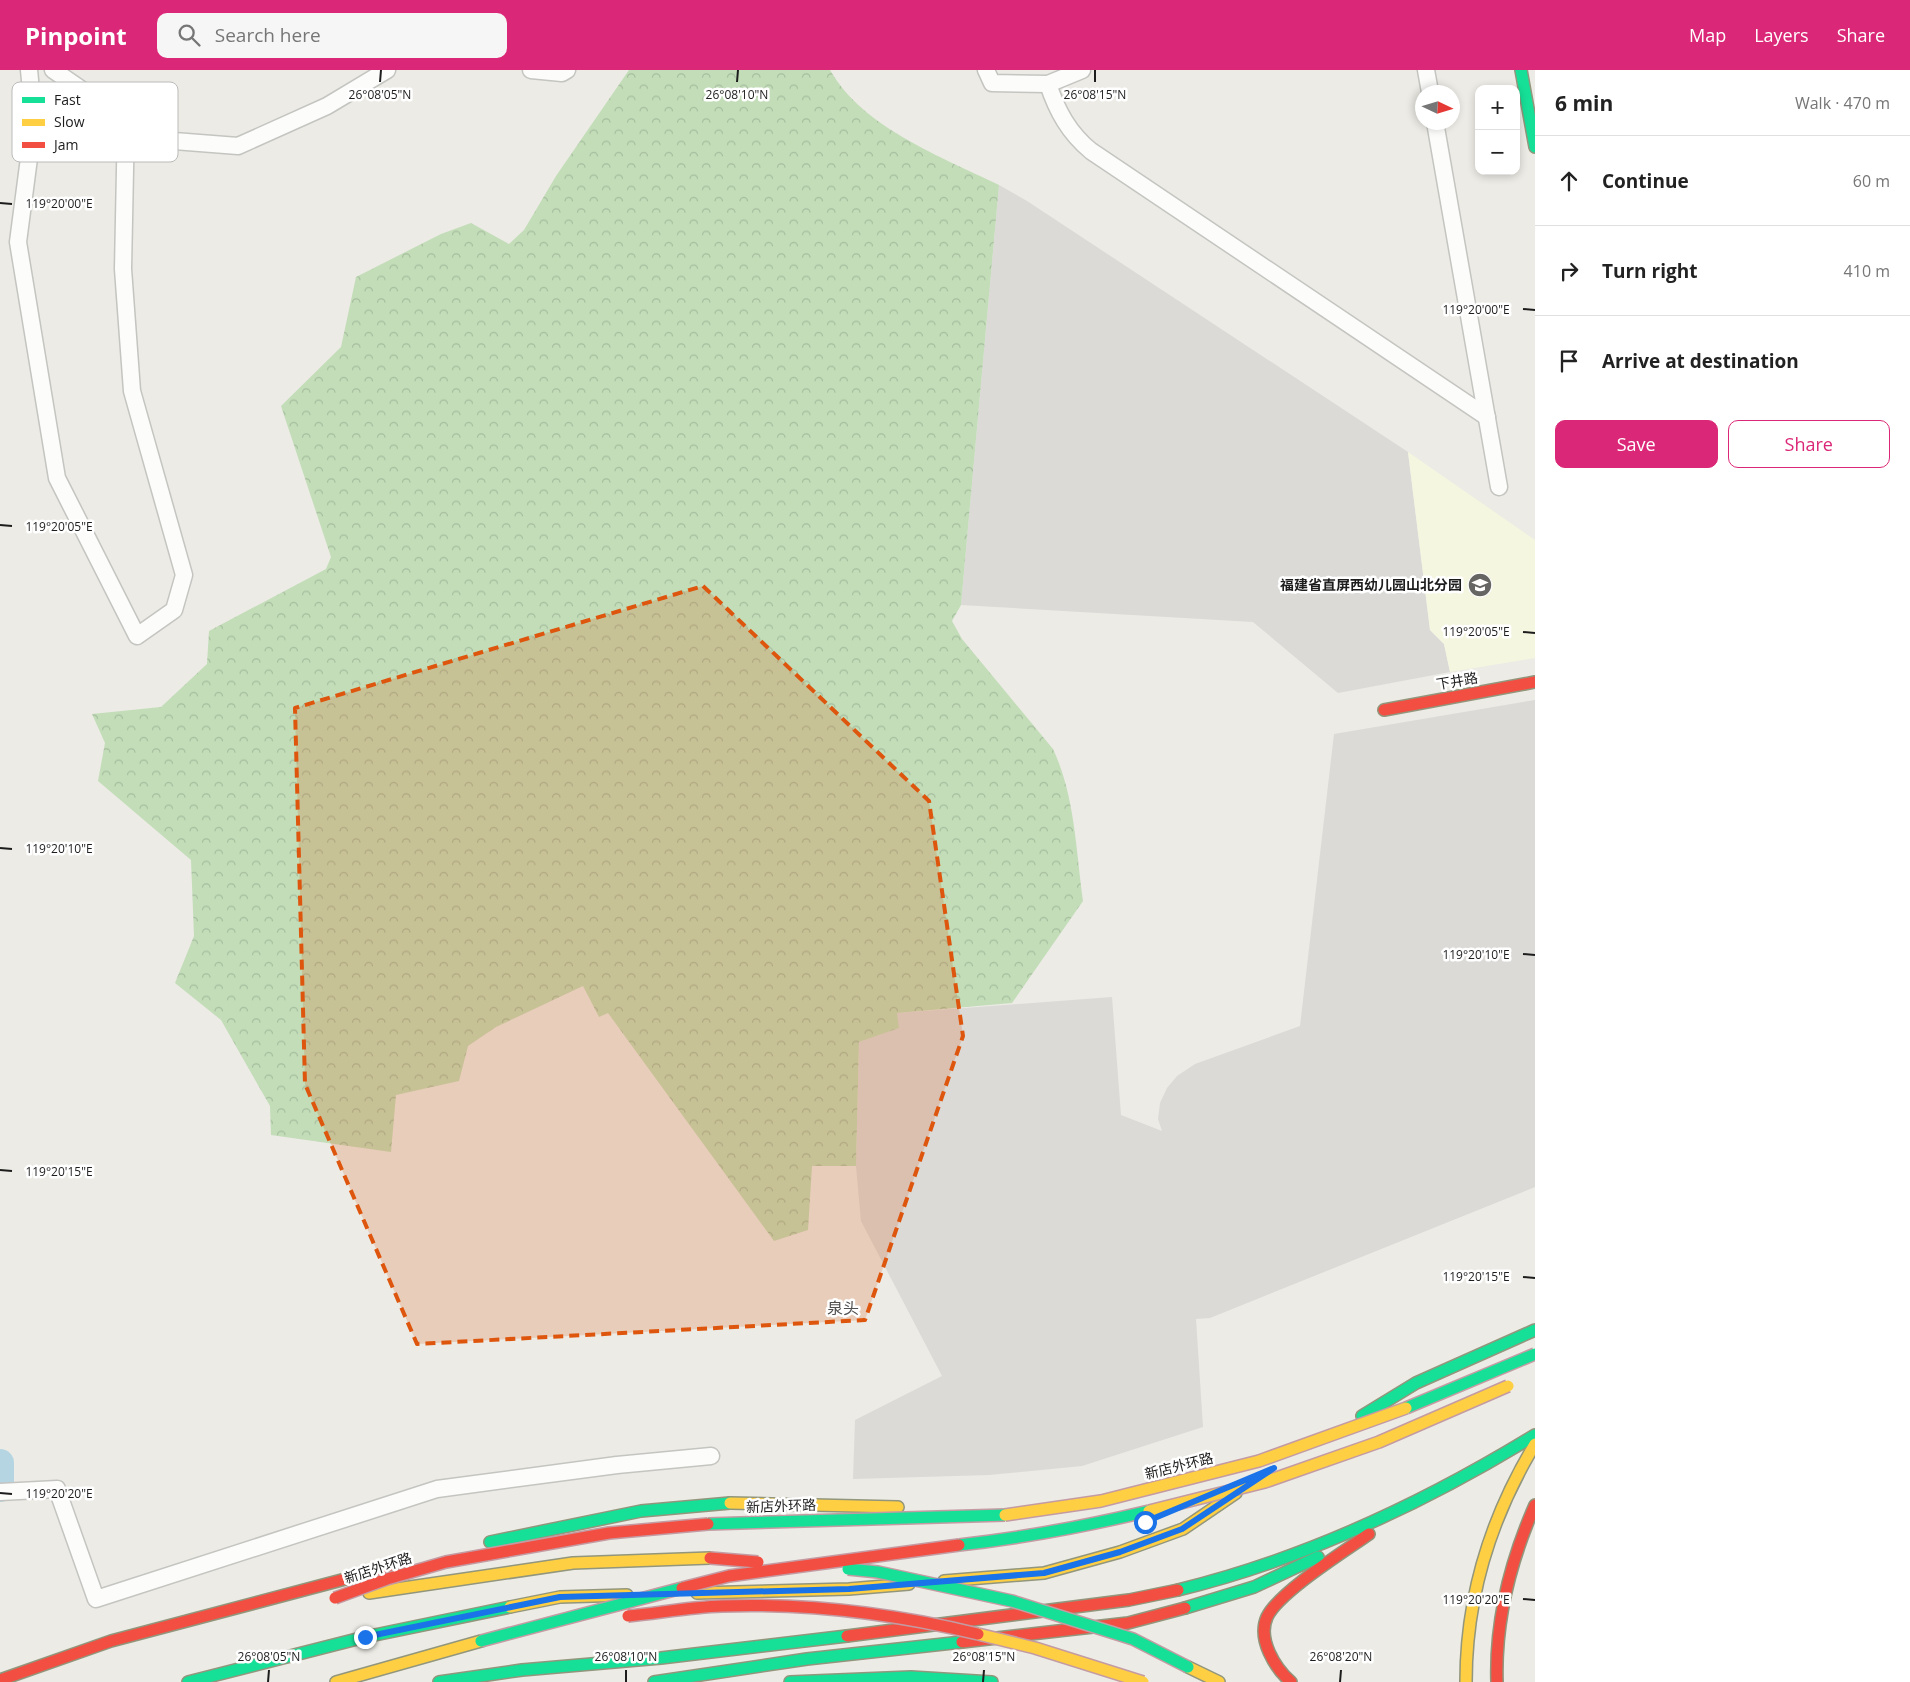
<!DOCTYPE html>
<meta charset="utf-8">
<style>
body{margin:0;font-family:"Open Sans","Noto Sans SC",sans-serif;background:#f6f6f6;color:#222}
.controls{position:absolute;right:15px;top:15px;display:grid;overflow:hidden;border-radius:10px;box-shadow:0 2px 8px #0003}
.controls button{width:45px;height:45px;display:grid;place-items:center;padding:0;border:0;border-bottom:1px solid #e0e0e0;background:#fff;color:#222;font:25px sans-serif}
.compass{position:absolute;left:1415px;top:15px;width:45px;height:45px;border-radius:50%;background:#fff;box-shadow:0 2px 8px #0003;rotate:94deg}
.stop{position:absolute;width:15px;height:15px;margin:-11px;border:4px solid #1a73e8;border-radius:50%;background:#fff}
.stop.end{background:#1a73e8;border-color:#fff;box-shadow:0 1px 5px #0008}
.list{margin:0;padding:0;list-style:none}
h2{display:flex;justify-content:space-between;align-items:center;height:65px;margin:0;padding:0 20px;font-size:21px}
h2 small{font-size:16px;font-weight:400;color:#767676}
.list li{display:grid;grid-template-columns:32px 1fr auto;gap:15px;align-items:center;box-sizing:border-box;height:90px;padding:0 20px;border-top:1px solid #e0e0e0}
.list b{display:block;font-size:19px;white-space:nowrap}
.list em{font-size:16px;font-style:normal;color:#767676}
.actions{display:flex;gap:10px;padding:15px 20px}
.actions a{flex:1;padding:11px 0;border:1px solid #db2777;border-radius:10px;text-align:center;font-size:18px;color:#db2777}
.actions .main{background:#db2777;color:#fff}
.icon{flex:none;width:28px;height:28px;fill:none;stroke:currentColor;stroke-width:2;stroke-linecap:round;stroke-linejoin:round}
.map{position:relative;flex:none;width:1535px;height:1612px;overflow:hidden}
header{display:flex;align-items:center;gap:30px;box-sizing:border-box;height:70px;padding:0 25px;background:#db2777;color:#fff}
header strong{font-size:24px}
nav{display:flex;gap:28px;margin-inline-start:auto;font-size:18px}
.search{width:350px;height:45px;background:#f6f6f6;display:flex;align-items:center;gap:12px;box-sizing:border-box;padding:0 18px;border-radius:10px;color:#767676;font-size:19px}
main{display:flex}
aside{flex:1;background:#fff}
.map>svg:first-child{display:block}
.residential{fill:#dbdad7}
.education{fill:#f5f6e0}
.forest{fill:url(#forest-crowns)}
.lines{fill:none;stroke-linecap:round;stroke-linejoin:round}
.river{stroke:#b5d5e2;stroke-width:28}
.street-casing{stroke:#c4c4c1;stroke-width:19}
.fast-casing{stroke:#92967c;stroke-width:14}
.slow-casing{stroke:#92967c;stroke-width:14}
.jam-casing{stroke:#92967c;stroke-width:14}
.street{stroke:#fcfcfb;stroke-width:16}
.fast{stroke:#16e098;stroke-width:11}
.slow{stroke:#ffcf43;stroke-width:11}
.jam{stroke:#f24e42;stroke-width:11}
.fast-bridge-casing{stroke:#c49ba2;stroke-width:14;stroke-linecap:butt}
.slow-bridge-casing{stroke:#c49ba2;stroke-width:14;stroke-linecap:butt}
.jam-bridge-casing{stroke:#c49ba2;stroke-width:14;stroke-linecap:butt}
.fast-bridge{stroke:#16e098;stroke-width:11}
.slow-bridge{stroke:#ffcf43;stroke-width:11}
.jam-bridge{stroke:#f24e42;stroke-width:11}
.route{stroke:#1a73e8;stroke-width:6}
.marked{fill:#de560d;fill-opacity:0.2;stroke:#de560d;stroke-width:4;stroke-dasharray:10 6;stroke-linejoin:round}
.ticks{fill:none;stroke:#1d1d1d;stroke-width:2}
.labels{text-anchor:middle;stroke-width:5;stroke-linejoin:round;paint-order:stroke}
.poi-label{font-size:14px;font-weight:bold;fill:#1d1d1d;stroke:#fff;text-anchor:end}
.street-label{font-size:14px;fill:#1d1d1d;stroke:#fff}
.quarter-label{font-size:16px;fill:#505050;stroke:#fff}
.key{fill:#fff;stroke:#bbb;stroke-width:1}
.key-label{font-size:14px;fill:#1d1d1d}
.ticks-label{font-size:12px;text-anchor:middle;fill:#1d1d1d;stroke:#fff;stroke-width:5;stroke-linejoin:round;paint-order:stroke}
</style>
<header>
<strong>Pinpoint</strong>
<div class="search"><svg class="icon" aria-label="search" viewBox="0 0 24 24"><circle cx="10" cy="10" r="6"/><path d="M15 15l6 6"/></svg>Search here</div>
<nav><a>Map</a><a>Layers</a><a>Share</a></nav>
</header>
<main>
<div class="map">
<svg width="1535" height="1612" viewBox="0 0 1535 1612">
<defs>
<pattern id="forest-crowns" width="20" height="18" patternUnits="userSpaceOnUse" patternTransform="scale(1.25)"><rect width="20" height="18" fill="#c2ddb8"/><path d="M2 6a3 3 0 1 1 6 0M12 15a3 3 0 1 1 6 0" fill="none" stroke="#a6bd9e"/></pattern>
</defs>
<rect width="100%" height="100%" fill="#ecebe5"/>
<!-- residential -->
<g class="residential">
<polygon points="999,115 1027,131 1408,382 1430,560 1444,574 1450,602 1338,623 1253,552 961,535"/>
<polygon points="1535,630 1535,1117 1210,1248 1196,1249 1203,1357 1082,1396 989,1405 853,1409 855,1350 942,1306 861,1151 856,1096 859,972 898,958 897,943 1112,927 1121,1045 1162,1061 1158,1049 1160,1033 1167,1018 1177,1006 1195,994 1300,956 1334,664"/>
</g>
<!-- education -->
<polygon class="education" points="1408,382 1535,470 1535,588 1450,602 1444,574 1430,560"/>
<!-- forest -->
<path class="forest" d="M629,0H830C863,58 942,87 999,115L961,535L952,551L962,569L1053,679C1075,726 1076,781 1083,831L1012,933L897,943L899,958L859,972L856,1096H812L808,1160L774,1171L608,943L599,947L583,916L496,957L468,976L459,1011L396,1025L391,1082L271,1065L270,1036L221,950L175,913L194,866L191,790L98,711L105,673L92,644L161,637L207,594L209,561L326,499L331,487L281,336L341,277L356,207L441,164L471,153L509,174L524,160L556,106Z"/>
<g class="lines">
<!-- river -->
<polyline class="river" points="0,1393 0,1418"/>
<!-- street casing -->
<g class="street-casing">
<g id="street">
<polyline points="29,0 34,50 18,172 57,408 137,566 174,540 184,505 132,321 123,199 126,50"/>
<polyline points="53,0 126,50 174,71 238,76 327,36 387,0"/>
<polyline points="531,0 562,3 567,0"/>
<polyline points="986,0 992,13 1048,14 1082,0"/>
<polyline points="1426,0 1430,22"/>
<path d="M1048,14C1057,41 1069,63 1091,81L1487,347"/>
<polyline points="1435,52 1499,417"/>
<polyline points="0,1422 57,1419 96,1529 437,1419 617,1395 711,1386"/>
</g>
</g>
<!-- fast casing -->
<g class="fast-casing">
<g id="fast">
<polyline points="1521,0 1535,77"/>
<polyline points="1362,1346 1416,1313 1535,1260"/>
<polyline points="490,1472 641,1441 730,1433"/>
<path d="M1178,1520C1305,1489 1424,1433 1535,1365"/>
<polyline points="1185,1538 1254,1517 1318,1487"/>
<polyline points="188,1612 365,1567 510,1537"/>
<polyline points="439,1612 522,1600 661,1588 847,1566"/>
<polyline points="654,1612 807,1589 962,1572"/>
<polyline points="790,1612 911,1607 992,1612"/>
</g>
</g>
<!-- slow casing -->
<g class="slow-casing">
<g id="slow">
<polyline points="730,1433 898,1437"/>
<polyline points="944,1511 1044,1503 1120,1482 1183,1459 1236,1423"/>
<polyline points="369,1523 573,1493 710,1488"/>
<polyline points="697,1523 849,1519 909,1514"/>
<polyline points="510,1537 560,1527 627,1525"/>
<polyline points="1188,1597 1219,1612"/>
<polyline points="336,1612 481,1571"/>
<path d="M1466,1612C1466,1527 1491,1447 1535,1374"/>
</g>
</g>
<!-- jam casing -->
<g class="jam-casing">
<g id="jam">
<polyline points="1384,640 1535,612"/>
<polyline points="847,1566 1129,1530 1178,1520"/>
<polyline points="962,1572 1128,1553 1185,1538"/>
<polyline points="0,1610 111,1571 387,1498"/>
<path d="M1291,1612C1275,1598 1257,1569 1267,1547C1279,1522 1345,1481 1369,1464"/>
<path d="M1497,1612C1495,1550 1510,1492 1535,1435"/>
</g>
</g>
<!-- street -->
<use href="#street" class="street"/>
<!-- fast -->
<use href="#fast" class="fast"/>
<!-- slow -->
<use href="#slow" class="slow"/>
<!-- jam -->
<use href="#jam" class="jam"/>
<!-- fast-bridge casing -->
<g class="fast-bridge-casing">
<g id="fast-bridge">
<polyline points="1406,1338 1535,1284"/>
<polyline points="708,1454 1005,1445"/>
<path d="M959,1475C1023,1468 1086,1456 1149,1441"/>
<polyline points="848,1499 878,1502 1012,1531 1133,1569 1188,1597"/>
<polyline points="481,1571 682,1518"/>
</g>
</g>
<!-- slow-bridge casing -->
<g class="slow-bridge-casing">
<g id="slow-bridge">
<polyline points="1149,1441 1265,1412 1379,1372 1508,1316"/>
<polyline points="1005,1445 1101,1431 1259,1391 1406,1338"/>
<polyline points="978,1564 1035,1578 1143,1612"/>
</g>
</g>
<!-- jam-bridge casing -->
<g class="jam-bridge-casing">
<g id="jam-bridge">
<polyline points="710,1488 758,1492"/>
<polyline points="682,1518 729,1506 959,1475"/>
<polyline points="335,1528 387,1509 446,1492 609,1463 708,1454"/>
<path d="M628,1546C659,1543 691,1537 722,1536C808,1533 895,1544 978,1564"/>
</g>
</g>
<!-- fast-bridge -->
<use href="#fast-bridge" class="fast-bridge"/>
<!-- slow-bridge -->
<use href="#slow-bridge" class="slow-bridge"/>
<!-- jam-bridge -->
<use href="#jam-bridge" class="jam-bridge"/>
</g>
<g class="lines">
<!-- route -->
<polyline class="route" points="365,1567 560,1527 849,1519 1044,1503 1120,1482 1182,1459 1274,1398 1145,1452"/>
</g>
<!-- marked area -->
<path class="marked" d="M703,516L929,731L963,966L865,1250L417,1274L305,1014L295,638Z"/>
<!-- ticks -->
<path class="ticks" d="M380,12L381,0M737,12L738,0M1095,12V0M0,133L12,134M1523,239L1535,240M0,455L12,456M1523,562L1535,563M0,778L12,779M1523,884L1535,885M0,1100L12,1101M1523,1207L1535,1208M0,1423L12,1424M1523,1529L1535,1530M268,1612L269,1600M626,1612V1600M983,1612L984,1600M1340,1612L1341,1600"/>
<!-- icons -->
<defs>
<g id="school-disc" transform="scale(1.25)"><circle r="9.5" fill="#656563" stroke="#fff"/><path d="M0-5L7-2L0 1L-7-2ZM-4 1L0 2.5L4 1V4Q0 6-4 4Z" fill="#fff"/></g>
</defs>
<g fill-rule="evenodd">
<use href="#school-disc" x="1480" y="515"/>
</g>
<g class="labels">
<!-- poi labels -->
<g class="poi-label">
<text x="1462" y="520">福建省直屏西幼儿园山北分园</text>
</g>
<!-- street labels -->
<g class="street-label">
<text transform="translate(1457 611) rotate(-10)" y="5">下井路</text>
<text transform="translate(1179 1396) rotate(-14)" y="5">新店外环路</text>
<text transform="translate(781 1436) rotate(-2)" y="5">新店外环路</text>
<text transform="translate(378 1498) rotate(-18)" y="5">新店外环路</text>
</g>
<!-- quarter labels -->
<g class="quarter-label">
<text x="843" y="1244">泉头</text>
</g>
</g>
<!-- legend -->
<rect x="12" y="12" width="166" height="80" rx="8" class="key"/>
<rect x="22" y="27" width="23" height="6" fill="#16e098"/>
<rect x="22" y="49" width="23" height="7" fill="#ffcf43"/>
<rect x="22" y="72" width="23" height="6" fill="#f24e42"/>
<g class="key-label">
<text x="54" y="35">Fast</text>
<text x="54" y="57">Slow</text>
<text x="54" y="80">Jam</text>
</g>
<g class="ticks-label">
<text x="380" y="29">26°08'05"N</text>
<text x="737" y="29">26°08'10"N</text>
<text x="1095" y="29">26°08'15"N</text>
<text x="59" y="138">119°20'00"E</text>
<text x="1476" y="244">119°20'00"E</text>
<text x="59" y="461">119°20'05"E</text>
<text x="1476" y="566">119°20'05"E</text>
<text x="59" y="783">119°20'10"E</text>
<text x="1476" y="889">119°20'10"E</text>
<text x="59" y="1106">119°20'15"E</text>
<text x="1476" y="1211">119°20'15"E</text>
<text x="59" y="1428">119°20'20"E</text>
<text x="1476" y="1534">119°20'20"E</text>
<text x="269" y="1591">26°08'05"N</text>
<text x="626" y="1591">26°08'10"N</text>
<text x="984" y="1591">26°08'15"N</text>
<text x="1341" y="1591">26°08'20"N</text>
</g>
</svg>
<div class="controls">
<button>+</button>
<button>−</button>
</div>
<svg class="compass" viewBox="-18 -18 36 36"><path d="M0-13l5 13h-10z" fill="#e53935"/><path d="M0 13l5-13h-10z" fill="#767676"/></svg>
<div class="stop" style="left:1145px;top:1452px"></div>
<div class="stop end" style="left:365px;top:1567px"></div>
</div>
<aside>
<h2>6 min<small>Walk · 470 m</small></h2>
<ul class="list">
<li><svg class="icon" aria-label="ahead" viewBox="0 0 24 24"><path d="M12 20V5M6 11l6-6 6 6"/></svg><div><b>Continue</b></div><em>60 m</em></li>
<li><svg class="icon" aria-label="right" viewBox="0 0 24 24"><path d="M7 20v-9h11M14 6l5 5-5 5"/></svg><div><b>Turn right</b></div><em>410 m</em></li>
<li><svg class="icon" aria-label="arrive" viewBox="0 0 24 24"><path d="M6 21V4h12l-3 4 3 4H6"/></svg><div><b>Arrive at destination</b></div></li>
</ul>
<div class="actions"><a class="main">Save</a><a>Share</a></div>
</aside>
</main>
